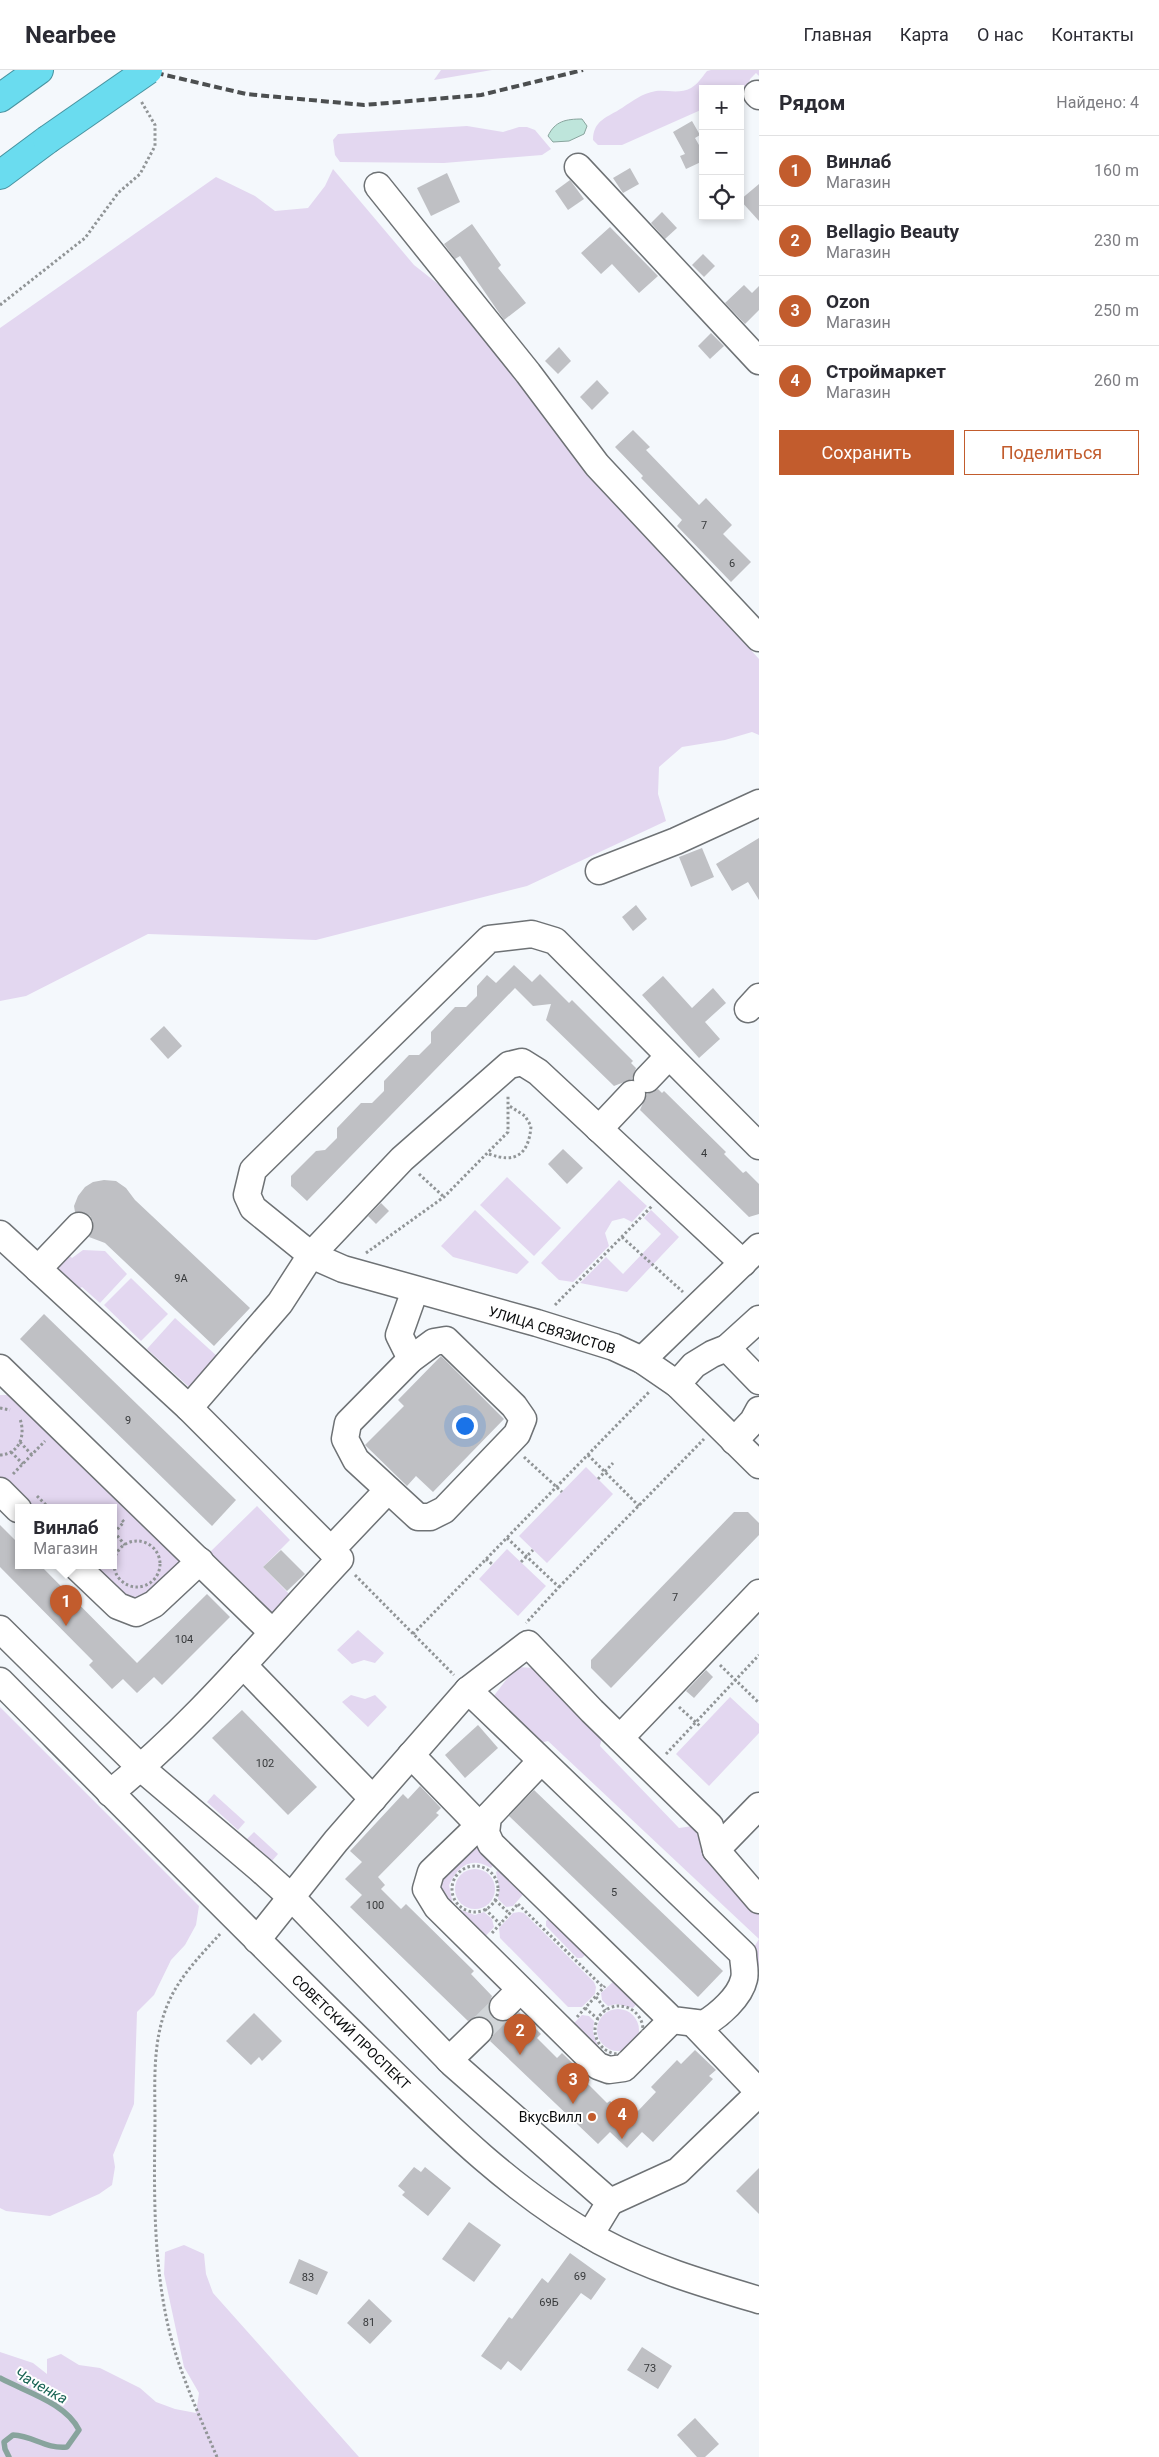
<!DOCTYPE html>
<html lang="ru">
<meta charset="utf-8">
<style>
body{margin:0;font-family:Roboto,sans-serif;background:#f7f7f7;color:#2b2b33}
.controls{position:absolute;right:15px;top:15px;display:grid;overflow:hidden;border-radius:0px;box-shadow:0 2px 8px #0003}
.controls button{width:45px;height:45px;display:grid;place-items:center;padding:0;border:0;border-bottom:1px solid #e1e1e2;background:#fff;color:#2b2b33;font:25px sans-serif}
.you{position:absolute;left:464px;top:1355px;width:18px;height:18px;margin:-12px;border:4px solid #fff;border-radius:50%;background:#1a73e8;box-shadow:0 0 0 8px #1a73e833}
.badge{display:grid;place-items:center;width:32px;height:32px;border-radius:50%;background:#c25c2d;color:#fff;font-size:16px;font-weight:700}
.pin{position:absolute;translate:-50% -41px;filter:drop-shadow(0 1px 2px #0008)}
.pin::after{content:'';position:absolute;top:26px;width:18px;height:15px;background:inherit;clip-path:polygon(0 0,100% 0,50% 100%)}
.popup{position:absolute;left:15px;top:1434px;width:102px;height:65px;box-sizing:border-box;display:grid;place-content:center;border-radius:0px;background:#fff;filter:drop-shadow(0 1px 4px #0005);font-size:16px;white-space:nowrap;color:#7c7c81}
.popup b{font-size:19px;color:#2b2b33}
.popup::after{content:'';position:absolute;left:50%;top:100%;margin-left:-10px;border:10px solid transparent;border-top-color:#fff}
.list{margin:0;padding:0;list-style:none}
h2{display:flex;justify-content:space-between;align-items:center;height:65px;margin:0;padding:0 20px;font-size:21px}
h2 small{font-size:16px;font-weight:400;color:#7c7c81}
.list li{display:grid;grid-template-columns:32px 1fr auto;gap:15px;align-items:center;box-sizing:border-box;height:70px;padding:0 20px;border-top:1px solid #e1e1e2}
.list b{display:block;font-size:19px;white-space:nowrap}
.list p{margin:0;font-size:16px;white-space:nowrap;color:#7c7c81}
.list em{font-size:16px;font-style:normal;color:#7c7c81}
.actions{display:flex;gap:10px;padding:15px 20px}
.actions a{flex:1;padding:11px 0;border:1px solid #c25c2d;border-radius:0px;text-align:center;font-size:18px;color:#c25c2d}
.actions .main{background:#c25c2d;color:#fff}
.icon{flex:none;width:28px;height:28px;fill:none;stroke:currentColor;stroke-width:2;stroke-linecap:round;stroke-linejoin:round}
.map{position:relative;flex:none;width:759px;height:2387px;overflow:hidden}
header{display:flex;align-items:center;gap:30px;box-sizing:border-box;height:70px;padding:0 25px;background:#fff;border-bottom:1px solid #e1e1e2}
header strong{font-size:24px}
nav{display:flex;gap:28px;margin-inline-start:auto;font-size:18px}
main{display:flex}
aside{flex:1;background:#fff}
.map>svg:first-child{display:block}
.green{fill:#e3d7f0}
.water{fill:#bee5db;stroke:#88a49d}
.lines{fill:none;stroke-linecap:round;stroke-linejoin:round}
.stream{stroke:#88a49d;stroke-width:5.5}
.building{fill:#bfc0c4}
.minor-tunnel{stroke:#d1d5d8;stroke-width:26;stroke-dasharray:26 13;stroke-linecap:butt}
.minor-casing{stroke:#6e7275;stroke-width:29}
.highway-casing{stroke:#4893a0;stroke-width:30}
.path{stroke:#919597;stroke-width:3;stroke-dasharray:2.5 2.5;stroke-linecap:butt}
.minor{stroke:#fff;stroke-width:26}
.highway{stroke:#6adcef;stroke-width:28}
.rail{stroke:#4c4f50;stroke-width:4;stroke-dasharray:8 4;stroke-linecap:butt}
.highway-bridge-casing{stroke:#4893a0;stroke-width:30;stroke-linecap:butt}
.highway-bridge{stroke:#6adcef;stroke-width:28}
.poi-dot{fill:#c25c2d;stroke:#fff;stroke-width:2}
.labels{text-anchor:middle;stroke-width:4;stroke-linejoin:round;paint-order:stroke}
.number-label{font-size:11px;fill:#37393b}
.street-label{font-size:14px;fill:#0a0c0d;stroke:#fff}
.poi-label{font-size:14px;fill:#0a0c0d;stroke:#fff;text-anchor:end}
.water-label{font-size:15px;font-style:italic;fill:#1c6557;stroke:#fff}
</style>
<header>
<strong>Nearbee</strong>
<nav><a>Главная</a><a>Карта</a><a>О нас</a><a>Контакты</a></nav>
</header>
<main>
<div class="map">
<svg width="759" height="2387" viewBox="0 0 759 2387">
<rect width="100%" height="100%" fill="#f4f8fc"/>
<!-- green -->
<g class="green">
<polygon points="441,0 492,0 434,10"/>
<path d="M711,0H759V6L756,3L750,9L748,17L740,21V19H703V39L622,75H598L593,70C593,50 608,47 622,38C634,30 641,24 656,21C668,20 680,24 691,18C698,14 702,7 707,1Z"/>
<polygon points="467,56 503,62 519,57 527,57 535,60 551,79 542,85 444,93 340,92 335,85 333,70 338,64"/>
<polygon points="333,99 414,195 452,225 588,400 759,589 759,665 752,662 725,670 682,677 659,697 658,724 666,751 527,816 316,870 148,864 26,926 0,931 0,258 216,107 255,126 275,141 308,138 325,116"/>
<polygon points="507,1107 561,1158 534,1186 480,1135"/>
<polygon points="619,1110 647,1136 632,1152 624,1148 612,1151 605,1163 609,1176 573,1212 559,1210 541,1193"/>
<polygon points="475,1140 529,1192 517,1204 453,1187 441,1176"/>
<polygon points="651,1140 679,1167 627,1222 580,1213 606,1187 623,1204 661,1164 644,1148"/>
<polygon points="83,1180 105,1181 127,1204 100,1233 82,1217 67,1226 56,1201 69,1185 72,1188"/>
<polygon points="131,1208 168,1244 141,1271 104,1235"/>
<polygon points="175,1248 218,1287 189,1317 147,1279"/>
<polygon points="0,1325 10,1325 177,1481 180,1498 145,1529 125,1529 89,1495 114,1495 114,1437 29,1437 0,1410"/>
<polygon points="586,1397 613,1424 547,1493 519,1466"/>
<polygon points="257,1436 290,1470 263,1497 294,1529 280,1543 262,1540 207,1485"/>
<polygon points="507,1479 546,1516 518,1546 479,1509"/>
<polygon points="358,1560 384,1583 375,1593 364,1590 352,1594 337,1580"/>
<polygon points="516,1597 536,1598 603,1664 600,1676 679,1758 693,1756 715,1801 759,1844 759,1906 752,1908 753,1879 759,1869 548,1671 536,1674 493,1627"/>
<polygon points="351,1625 365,1629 375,1625 387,1637 368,1657 342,1632"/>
<polygon points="730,1627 759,1654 759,1663 709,1716 676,1684"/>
<polygon points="0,1637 199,1836 196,1855 185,1875 171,1890 154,1925 137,1942 134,2034 113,2085 115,2097 112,2115 99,2124 50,2146 6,2141 0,2138"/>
<polygon points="214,1724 245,1752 238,1760 207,1732"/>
<polygon points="254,1762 278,1784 272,1791 247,1769"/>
<path d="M479,1778L496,1791L491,1798C471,1786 458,1796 449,1815L453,1835L435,1819L466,1780Z"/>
<polygon points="501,1797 526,1821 513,1836 506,1837 498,1829 499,1818 496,1802"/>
<circle cx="475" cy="1819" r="20"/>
<polygon points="458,1839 475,1845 484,1842 492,1849 494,1857 480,1872 452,1845"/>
<polygon points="519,1842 524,1843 594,1912 596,1917 595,1924 582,1937 568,1937 500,1868 499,1858 513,1843"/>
<polygon points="551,1847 587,1883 582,1888 577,1888 546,1856 546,1851"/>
<polygon points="615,1910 638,1932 633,1938 617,1934 608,1936 602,1930 601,1923"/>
<circle cx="618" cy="1960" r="21"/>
<polygon points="582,1945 589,1946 594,1951 593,1962 598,1976 593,1983 569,1958"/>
<polygon points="184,2175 204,2184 206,2204 213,2223 359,2387 0,2387 0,2282 33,2293 47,2304 47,2289 61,2284 79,2295 100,2298 140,2318 156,2332 175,2339 196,2343 199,2323 184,2297 164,2204 165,2182"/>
</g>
<!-- water -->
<path class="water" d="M582,49L587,56L584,64L569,71L553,72L548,66C555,51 566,49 582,49Z"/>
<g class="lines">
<!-- stream -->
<path class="stream" d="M0,2308C26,2322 66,2333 79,2360L67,2377C45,2379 34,2366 13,2365L4,2372L5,2379L9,2387"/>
</g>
<!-- building -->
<g class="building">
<polygon points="692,51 700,65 695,68 703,82 703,91 686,99 680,86 685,84 673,62"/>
<polygon points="630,98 639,114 623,123 613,108"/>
<polygon points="447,103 460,132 431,146 417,118"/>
<polygon points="570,110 584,129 568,140 555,121"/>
<polygon points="759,114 759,151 740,130"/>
<polygon points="662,142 677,158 665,169 651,153"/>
<polygon points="472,154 501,195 498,198 526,233 504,250 460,186 455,189 444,174"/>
<polygon points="610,157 658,206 639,223 612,194 601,204 581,183"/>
<polygon points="703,184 715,196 704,207 692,195"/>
<polygon points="744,215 752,223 759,216 759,240 745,254 725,233"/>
<polygon points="711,263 724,276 710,289 698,276"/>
<polygon points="559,277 571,291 558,304 545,291"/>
<polygon points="597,310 609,323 592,340 580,327"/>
<polygon points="633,360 650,377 646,380 699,435 706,428 732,455 723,464 751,492 731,512 677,456 682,450 641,408 643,406 615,377"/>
<polygon points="759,768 759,830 748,812 732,821 716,794"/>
<polygon points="702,778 714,807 691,817 679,787"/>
<polygon points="636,835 647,849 633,861 622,847"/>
<polygon points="514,895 532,912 540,904 569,933 572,930 633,991 631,993 636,998 632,1009 614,1016 546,950 551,934 533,936 515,918 307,1131 291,1116 291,1106 316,1081 325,1080 337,1068 337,1058 361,1033 372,1033 384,1021 384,1011 409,985 419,985 431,973 431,962 455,937 466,937 477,926 477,916 487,905 496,913"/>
<polygon points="663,906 692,938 713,918 726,933 705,952 720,969 699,988 642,925"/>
<polygon points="164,956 182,976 168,989 150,969"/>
<polygon points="658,1019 662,1023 664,1021 726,1082 724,1084 743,1103 746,1101 759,1114 759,1144 749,1147 640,1040 647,1024"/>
<polygon points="563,1079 583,1098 567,1114 548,1094"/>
<polygon points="104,1110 116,1111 126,1118 135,1130 250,1238 214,1276 105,1173 89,1167 93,1160 93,1151 90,1146 83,1142 75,1142 74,1136 78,1126 85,1117 93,1112"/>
<polygon points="381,1133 389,1141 376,1154 368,1146"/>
<polygon points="44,1244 236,1430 212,1456 20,1269"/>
<polygon points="441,1286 504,1349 433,1422 416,1406 407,1416 365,1375 404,1336 398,1330"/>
<polygon points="734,1442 748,1442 759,1453 759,1465 611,1618 591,1598 591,1590"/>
<polygon points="0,1455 18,1473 18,1495 40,1495 137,1593 207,1524 230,1547 162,1615 154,1607 137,1623 123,1609 112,1619 89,1595 93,1591 0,1497"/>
<polygon points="281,1480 305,1504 287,1521 263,1497"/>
<polygon points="706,1600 713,1607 694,1628 686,1621"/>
<polygon points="242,1640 317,1717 288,1745 212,1668"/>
<polygon points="478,1655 498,1678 465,1708 445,1685"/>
<polygon points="420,1716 441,1738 436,1743 439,1745 378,1807 385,1815 381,1819 401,1839 406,1834 474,1901 471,1904 492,1926 489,1933 488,1940 493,1948 499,1951 506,1952 519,1942 541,1964 537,1968 557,1988 562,1983 590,2010 587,2013 607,2033 610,2031 625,2045 632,2037 637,2042 656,2022 651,2017 677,1990 681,1994 695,1980 716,2000 709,2006 713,2009 653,2072 642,2062 627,2078 610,2062 598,2074 490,1971 493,1966 494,1958 489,1950 484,1947 476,1946 468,1951 350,1837 362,1825 345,1809 362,1792 350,1781 403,1724 408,1729"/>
<polygon points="534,1720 723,1901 698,1927 509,1746"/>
<polygon points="254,1943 282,1971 262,1991 259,1987 251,1995 226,1971"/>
<polygon points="414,2097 421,2102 425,2097 451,2118 428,2146 402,2125 405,2122 398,2116"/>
<polygon points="759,2098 759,2144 736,2121"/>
<polygon points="469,2152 501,2175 474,2212 442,2189"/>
<polygon points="570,2183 606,2209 591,2230 581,2223 521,2301 508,2291 501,2300 481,2286 509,2247 512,2249 542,2208 548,2213"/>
<polygon points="299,2189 328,2202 317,2225 289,2213"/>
<polygon points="369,2229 392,2251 370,2274 347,2253"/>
<polygon points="642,2277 672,2296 658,2319 627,2300"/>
<polygon points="695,2348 719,2374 705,2387 697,2387 677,2365"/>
</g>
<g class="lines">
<!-- minor-tunnel -->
<polyline class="minor-tunnel" points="479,1961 503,1937"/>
<!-- minor casing -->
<g class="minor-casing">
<g id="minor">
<polyline points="757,24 759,26"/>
<polyline points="578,97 759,291"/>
<polyline points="378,116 528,303 597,395 759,568"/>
<polyline points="599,801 676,771 759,733"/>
<polyline points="748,939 759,927"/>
<polyline points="647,1009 668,987"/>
<polyline points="599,1059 632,1024"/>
<polyline points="759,1076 555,871 532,864 489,869 253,1100 247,1125 253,1138 311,1185 343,1199 537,1253 614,1277 642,1290 677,1314 759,1395"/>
<path d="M0,1164L189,1338L340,1489C265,1569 196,1654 110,1723"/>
<polyline points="38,1199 79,1156"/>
<polygon points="446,1270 514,1336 523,1349 517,1364 444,1440 430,1447 418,1447 356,1390 345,1369 348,1353 411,1289 434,1272"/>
<polyline points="727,1278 759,1311"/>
<polyline points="411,1289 399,1265 415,1220"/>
<polyline points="642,1290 759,1177"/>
<polyline points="0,1298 272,1562"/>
<polyline points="677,1314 694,1295 712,1284 727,1278 759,1249"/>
<polyline points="189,1338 280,1233 311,1185 402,1089 509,995 522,992 538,1002 743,1193"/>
<polyline points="734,1371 753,1351 759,1340"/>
<polyline points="0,1421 18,1439"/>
<polyline points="331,1480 388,1420"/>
<polyline points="75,1495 118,1536 136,1543 154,1534 200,1491"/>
<polyline points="0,1559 141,1698 260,1799 291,1827 452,1993 610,2132 590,2165"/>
<polyline points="243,1595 373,1729"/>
<path d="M0,1611C116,1728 231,1845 349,1960C427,2036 504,2118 600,2171C650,2198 705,2214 759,2230"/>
<polyline points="468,1620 528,1574 592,1641 710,1756 716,1780 759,1830"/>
<polyline points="620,1668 759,1523"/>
<polyline points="411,1685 479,1755"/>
<polyline points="488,1747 431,1802 426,1819 437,1837 598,1996 609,2000 624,1998 672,1950"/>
<polyline points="716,1780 759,1736"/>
<path d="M257,1870L336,1771L468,1620L743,1884C743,1892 746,1902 744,1909C740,1927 719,1945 704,1954L672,1950L491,1774L486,1763L488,1747L541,1691"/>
<polyline points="503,1937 520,1920"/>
<polyline points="693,1953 759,2022"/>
<polyline points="449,1990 479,1961"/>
<polyline points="610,2132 678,2101 759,2023"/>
</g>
</g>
<!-- highway casing -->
<g class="highway-casing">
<g id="highway">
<polyline points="0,28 39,0"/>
<polyline points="0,105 47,70"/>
</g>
</g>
<!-- path -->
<g class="path">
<polyline points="0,235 85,168 118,123 140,104 155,76 155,55 141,31"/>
<path d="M489,1084C516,1094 529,1084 531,1056L525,1046L508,1035"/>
<polyline points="419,1104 444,1127"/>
<polyline points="622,1167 683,1222"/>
<polyline points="366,1183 444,1127 508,1062 508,1025"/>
<polyline points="555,1235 652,1136"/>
<polyline points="0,1338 10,1340"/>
<polyline points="20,1372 32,1385"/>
<polyline points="11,1382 23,1394"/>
<path d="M0,1385C19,1384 26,1366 20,1349"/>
<polyline points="588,1385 639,1436"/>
<polyline points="524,1387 562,1422"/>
<polyline points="13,1404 45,1371"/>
<polyline points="598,1409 613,1393"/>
<polyline points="37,1426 48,1437"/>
<polyline points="114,1462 125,1475"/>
<polyline points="114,1463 124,1452 122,1450"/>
<polyline points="507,1468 559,1517 526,1553"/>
<circle cx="137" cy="1494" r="23"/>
<polyline points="486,1489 492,1494"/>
<polyline points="521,1492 533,1480"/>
<polyline points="355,1505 454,1605"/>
<polyline points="559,1517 704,1369"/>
<polyline points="413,1564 650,1321"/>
<polyline points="720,1595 759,1633"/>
<polyline points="679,1637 701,1657"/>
<polyline points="666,1684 759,1585"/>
<circle cx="475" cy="1819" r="23"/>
<polyline points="495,1830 510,1844"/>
<polyline points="518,1834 604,1918"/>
<polyline points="485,1839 500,1854"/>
<polyline points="492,1863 518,1834"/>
<polyline points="596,1927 606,1940"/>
<circle cx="619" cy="1960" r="24"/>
<polyline points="585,1938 598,1949"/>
<polyline points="577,1947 605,1916"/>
<path d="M217,2387C199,2345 180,2304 169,2260C153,2192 154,2122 155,2052C155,2014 152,1973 167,1936C178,1908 200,1886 220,1864"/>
</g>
<!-- minor -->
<use href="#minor" class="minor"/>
<!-- highway -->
<use href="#highway" class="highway"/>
<!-- rail -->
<polyline class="rail" points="144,0 246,24 364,35 481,25 583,0"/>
<!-- highway-bridge casing -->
<g class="highway-bridge-casing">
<polyline id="highway-bridge" points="47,70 148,0"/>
</g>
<!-- highway-bridge -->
<use href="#highway-bridge" class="highway-bridge"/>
</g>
<!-- markers -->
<circle class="poi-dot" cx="592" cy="2047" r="5"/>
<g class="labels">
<!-- number labels -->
<g class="number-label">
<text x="704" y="459">7</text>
<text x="732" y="497">6</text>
<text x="704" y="1087">4</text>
<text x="181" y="1212">9А</text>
<text x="128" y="1354">9</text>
<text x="675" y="1531">7</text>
<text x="184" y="1573">104</text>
<text x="265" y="1697">102</text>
<text x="614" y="1826">5</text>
<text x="375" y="1839">100</text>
<text x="580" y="2210">69</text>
<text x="308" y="2211">83</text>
<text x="549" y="2236">69Б</text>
<text x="369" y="2256">81</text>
<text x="650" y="2302">73</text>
</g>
<!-- street labels -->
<g class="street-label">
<text transform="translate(552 1260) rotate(17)" y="5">УЛИЦА СВЯЗИСТОВ</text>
<text transform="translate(351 1962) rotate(44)" y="5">СОВЕТСКИЙ ПРОСПЕКТ</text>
</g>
<!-- poi labels -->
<g class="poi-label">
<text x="582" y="2052">ВкусВилл</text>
</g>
<!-- water labels -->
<g class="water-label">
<text transform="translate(41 2316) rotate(29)" y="5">Чаченка</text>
</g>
</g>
</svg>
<div class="controls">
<button>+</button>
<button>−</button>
<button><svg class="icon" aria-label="locate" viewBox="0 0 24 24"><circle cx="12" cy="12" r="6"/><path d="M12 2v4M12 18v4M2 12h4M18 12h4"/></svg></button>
</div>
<div class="you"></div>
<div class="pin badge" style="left:66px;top:1556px">1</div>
<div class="popup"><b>Винлаб</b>Магазин</div>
<div class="pin badge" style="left:520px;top:1985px">2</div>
<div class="pin badge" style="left:573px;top:2034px">3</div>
<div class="pin badge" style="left:622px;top:2069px">4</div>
</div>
<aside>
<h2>Рядом<small>Найдено: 4</small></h2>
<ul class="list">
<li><span class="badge">1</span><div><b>Винлаб</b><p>Магазин</p></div><em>160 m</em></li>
<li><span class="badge">2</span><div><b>Bellagio Beauty</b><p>Магазин</p></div><em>230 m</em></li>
<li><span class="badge">3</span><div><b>Ozon</b><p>Магазин</p></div><em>250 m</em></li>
<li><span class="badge">4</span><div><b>Строймаркет</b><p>Магазин</p></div><em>260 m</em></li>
</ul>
<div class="actions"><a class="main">Сохранить</a><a>Поделиться</a></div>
</aside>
</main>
